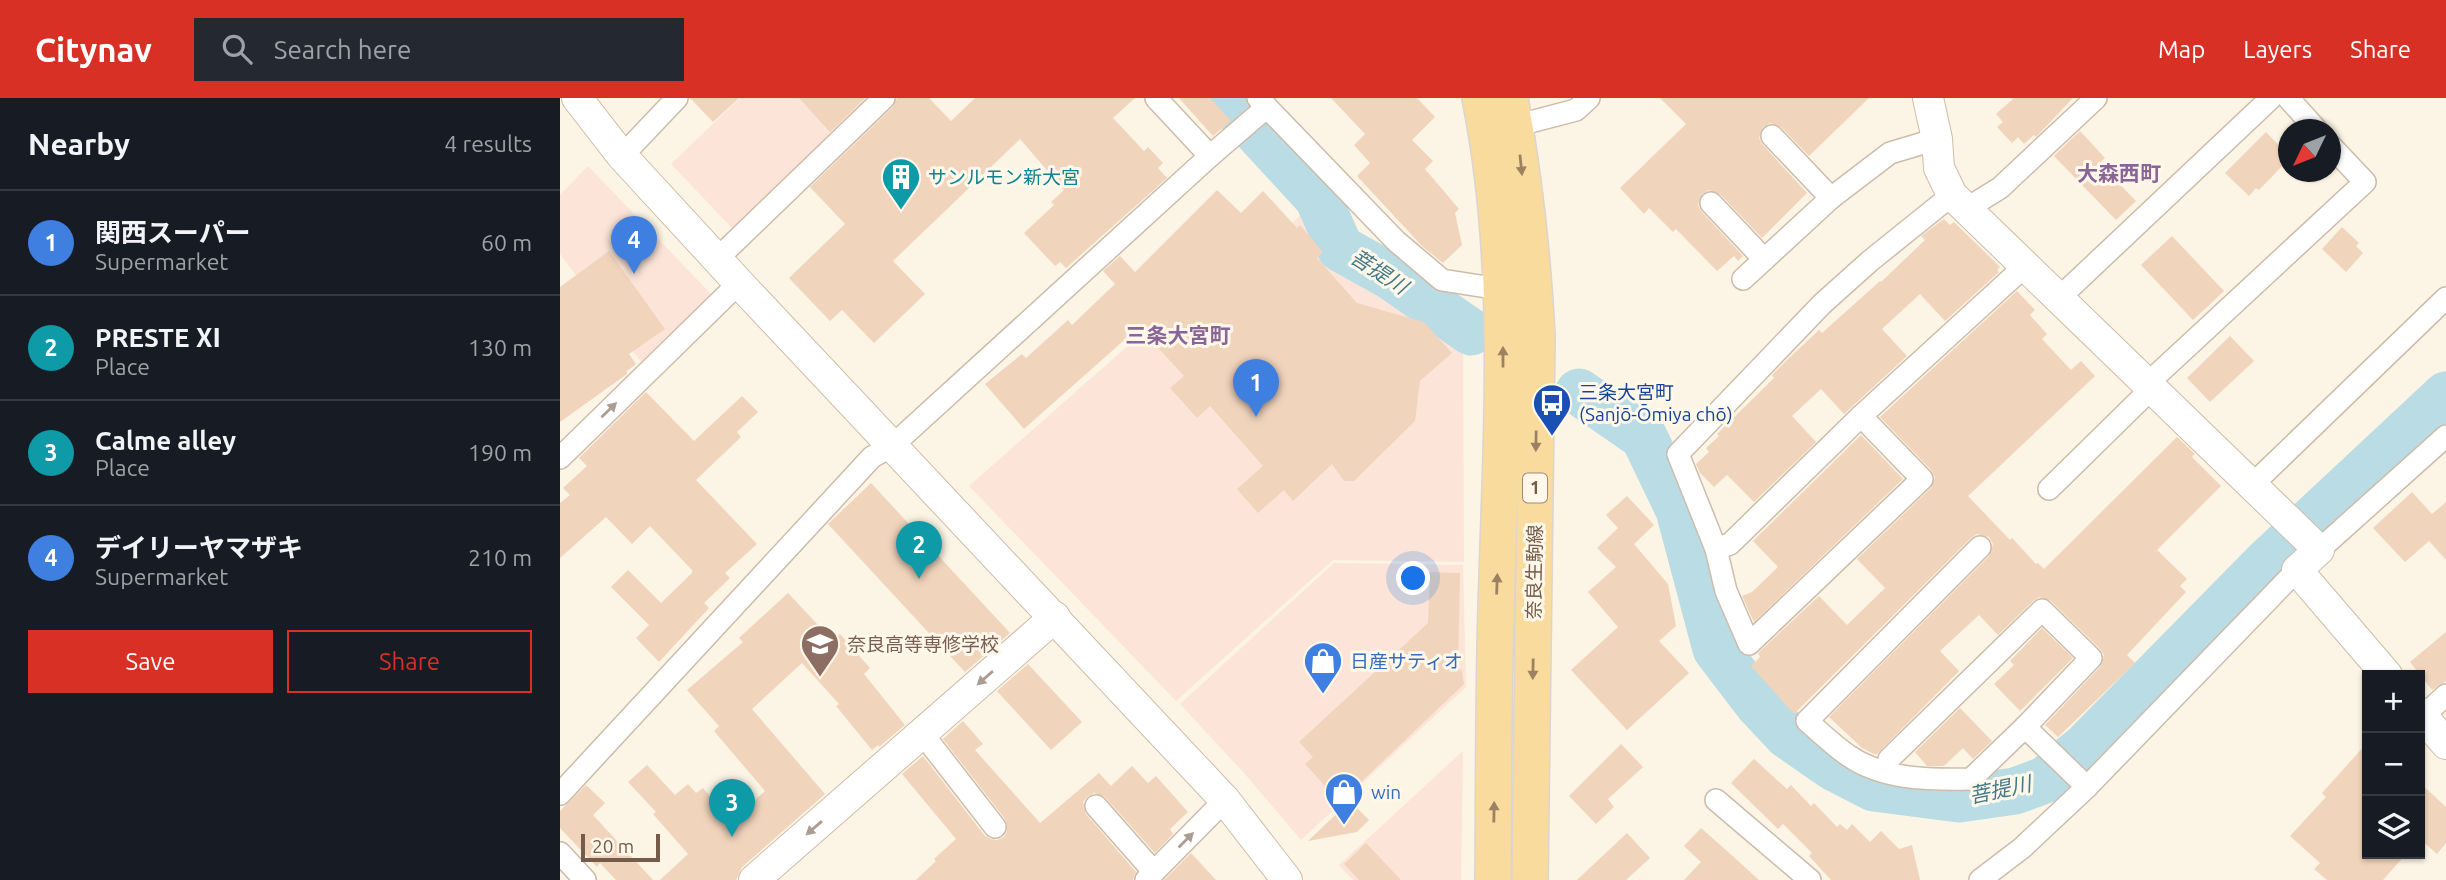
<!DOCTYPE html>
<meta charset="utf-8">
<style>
body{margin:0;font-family:Ubuntu,"Noto Sans JP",sans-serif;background:#242831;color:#f1f3f6}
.controls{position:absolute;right:21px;bottom:21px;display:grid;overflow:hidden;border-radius:0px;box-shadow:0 2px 5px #0004}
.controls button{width:63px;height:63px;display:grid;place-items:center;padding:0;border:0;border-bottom:2px solid #363941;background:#171b24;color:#f1f3f6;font:35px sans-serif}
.compass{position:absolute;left:1718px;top:21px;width:63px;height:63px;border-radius:50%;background:#171b24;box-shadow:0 2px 5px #0004;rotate:227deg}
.scale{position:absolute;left:21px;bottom:18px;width:79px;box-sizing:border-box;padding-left:7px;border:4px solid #745b4a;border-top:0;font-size:19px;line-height:24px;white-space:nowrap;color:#745b4a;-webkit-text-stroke:5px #fff8ea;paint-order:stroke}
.you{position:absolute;left:854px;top:481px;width:24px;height:24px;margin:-18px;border:5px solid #fff;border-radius:50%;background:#1a73e8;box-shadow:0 0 0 10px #1a73e833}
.badge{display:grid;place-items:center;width:46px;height:46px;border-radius:50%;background:#d93025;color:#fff;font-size:23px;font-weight:700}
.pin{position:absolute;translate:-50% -58px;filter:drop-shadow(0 2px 4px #0008)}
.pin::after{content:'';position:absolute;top:37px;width:24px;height:21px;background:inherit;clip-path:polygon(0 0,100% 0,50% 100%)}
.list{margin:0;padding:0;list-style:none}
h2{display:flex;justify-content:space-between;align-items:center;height:91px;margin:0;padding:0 28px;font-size:30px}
h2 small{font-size:23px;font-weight:400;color:#9ea1a6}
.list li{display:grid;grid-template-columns:46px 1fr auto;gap:21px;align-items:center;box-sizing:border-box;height:105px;padding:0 28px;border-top:2px solid #363941}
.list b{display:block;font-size:26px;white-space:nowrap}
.list p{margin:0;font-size:23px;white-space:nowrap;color:#9ea1a6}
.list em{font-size:23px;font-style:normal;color:#9ea1a6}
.actions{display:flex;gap:14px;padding:21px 28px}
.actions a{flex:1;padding:16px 0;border:2px solid #d93025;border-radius:0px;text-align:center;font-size:24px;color:#d93025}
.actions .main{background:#d93025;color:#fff}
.icon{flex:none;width:38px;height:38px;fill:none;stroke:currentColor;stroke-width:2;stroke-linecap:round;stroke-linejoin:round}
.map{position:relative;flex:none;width:1886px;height:782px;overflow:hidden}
header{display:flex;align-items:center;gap:42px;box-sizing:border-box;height:98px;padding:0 35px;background:#d93025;color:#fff}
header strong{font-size:33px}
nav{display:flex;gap:38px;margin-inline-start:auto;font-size:24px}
.search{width:490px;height:63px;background:#242831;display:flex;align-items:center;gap:18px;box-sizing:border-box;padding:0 24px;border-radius:0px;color:#9ea1a6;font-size:26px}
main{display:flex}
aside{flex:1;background:#171b24}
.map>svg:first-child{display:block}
.commercial{fill:#fce5d8}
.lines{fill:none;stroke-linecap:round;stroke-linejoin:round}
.river{stroke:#b9dce5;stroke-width:47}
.building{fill:#f1d4bc}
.street-casing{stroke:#cdbcab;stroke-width:24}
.secondary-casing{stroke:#d0bca8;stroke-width:32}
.primary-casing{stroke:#dbd4d0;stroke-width:38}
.street{stroke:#fff;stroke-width:21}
.secondary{stroke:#fff;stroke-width:30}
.primary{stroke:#f9dc9d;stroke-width:35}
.oneway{fill:#9c8263}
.oneway2{fill:#ac9d92}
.labels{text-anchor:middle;stroke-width:6;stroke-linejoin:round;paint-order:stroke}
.shield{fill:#fff8ea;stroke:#9e8a7a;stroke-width:2}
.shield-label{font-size:18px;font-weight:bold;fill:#745b4a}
.culture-label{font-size:19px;fill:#0d838f;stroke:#fff8ea;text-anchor:start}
.transit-label{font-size:19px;fill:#164399;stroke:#fff8ea;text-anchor:start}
.street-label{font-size:19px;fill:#745b4a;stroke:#fff8ea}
.education-label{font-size:19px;fill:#785e54;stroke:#fff8ea;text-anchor:start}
.shop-label{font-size:19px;fill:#366cbe;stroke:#fff8ea;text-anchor:start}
.neighbourhood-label{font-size:21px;font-weight:bold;fill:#896697;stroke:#fff8ea}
.water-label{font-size:21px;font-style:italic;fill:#447886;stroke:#fff8ea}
</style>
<header>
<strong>Citynav</strong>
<div class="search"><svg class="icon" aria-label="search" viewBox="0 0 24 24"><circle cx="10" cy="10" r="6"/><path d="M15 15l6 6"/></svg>Search here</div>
<nav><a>Map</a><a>Layers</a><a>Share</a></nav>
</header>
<main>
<aside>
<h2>Nearby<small>4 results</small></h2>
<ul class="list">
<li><span class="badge" style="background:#3f7fe0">1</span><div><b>関西スーパー</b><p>Supermarket</p></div><em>60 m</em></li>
<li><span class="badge" style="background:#0f9aa8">2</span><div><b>PRESTE Ⅺ</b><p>Place</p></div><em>130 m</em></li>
<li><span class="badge" style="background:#0f9aa8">3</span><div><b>Calme alley</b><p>Place</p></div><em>190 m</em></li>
<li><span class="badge" style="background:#3f7fe0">4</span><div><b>デイリーヤマザキ</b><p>Supermarket</p></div><em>210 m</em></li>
</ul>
<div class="actions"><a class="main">Save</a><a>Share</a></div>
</aside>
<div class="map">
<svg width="1886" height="782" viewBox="0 0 1886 782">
<rect width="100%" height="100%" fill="#fcf4e4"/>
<!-- commercial -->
<g class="commercial">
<polygon points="180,0 310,0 173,131 111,66"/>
<polygon points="28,68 152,197 81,264 0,156 0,97"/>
<polygon points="741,117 803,184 903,233 904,464 773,462 616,603 409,388 579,238 590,249"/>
<polygon points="774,465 903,467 906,589 741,742 684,675 620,606"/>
<polygon points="903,653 901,782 793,782 779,767"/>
</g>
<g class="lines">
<!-- river -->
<g class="river">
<polyline points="666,0 758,100 780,150 830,178 911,234"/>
<polyline points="1019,294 1084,339 1119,412 1156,551 1198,606 1227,637 1273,669 1314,690 1399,701 1455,693 1485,682 1525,649 1706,465 1886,297"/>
</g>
</g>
<!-- building -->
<g class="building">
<polygon points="130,0 179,0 153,24"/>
<polygon points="239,0 305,0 270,34"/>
<polygon points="337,0 369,0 391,23 415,0 575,0 553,20 584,53 588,49 603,65 598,70 607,80 506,170 500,164 495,168 464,135 494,107 491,104 504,92 460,41 333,163 365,196 314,245 282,212 270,223 229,180 285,126 250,89 333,9"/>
<polygon points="619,0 650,0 671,23 653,38"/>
<polygon points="771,0 857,0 875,19 852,42 873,63 865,71 899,111 895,115 902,147 883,165 862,148 797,78 810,65 794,47 805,36"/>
<polygon points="1100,0 1309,0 1249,58 1221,29 1210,25 1203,29 1199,40 1202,46 1247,95 1202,140 1160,96 1149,92 1142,96 1138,107 1141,113 1183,158 1178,163 1174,158 1157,173 1116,131 1113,134 1089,110 1084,116 1060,90 1126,26"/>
<polygon points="1454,0 1513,0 1476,39 1474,37 1464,46 1458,39 1452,45 1437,29 1443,24 1436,16"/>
<polygon points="1520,33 1545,60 1539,65 1576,103 1556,122 1494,58"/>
<polygon points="1706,34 1728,57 1728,62 1699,92 1696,90 1689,98 1665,75"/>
<polygon points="657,92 681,115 703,93 737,130 740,127 763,154 757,160 797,205 864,224 892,255 860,283 855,323 794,383 784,383 772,366 733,403 724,392 698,415 677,391 703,368 650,308 637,320 610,290 624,278 579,229 464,331 425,286 462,256 466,260 508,222 512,227 555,186 543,173 560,158 575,174"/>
<polygon points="1384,121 1390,127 1394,124 1440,169 1437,172 1439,174 1385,223 1360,196 1322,231 1347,258 1284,316 1261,291 1232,318 1256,344 1194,404 1167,377 1154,389 1140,375 1136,366 1149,354 1146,350 1159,338 1157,336 1214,280 1212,277 1228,261 1259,232 1262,235 1320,183 1321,184 1365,142 1361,138"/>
<polygon points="1782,129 1799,145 1796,148 1803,155 1786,174 1762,151"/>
<polygon points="1612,138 1664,193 1633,222 1581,167"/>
<polygon points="49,153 105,231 69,256 76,266 67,273 67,276 0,324 0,189"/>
<polygon points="1457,193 1475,212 1470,217 1487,236 1482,241 1511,272 1521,263 1535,278 1408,398 1450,442 1452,440 1476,466 1478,465 1484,471 1617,339 1635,356 1632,359 1661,388 1597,452 1627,481 1620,488 1626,494 1567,557 1575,565 1498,639 1485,627 1540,569 1544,557 1540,551 1491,503 1479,499 1473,503 1438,537 1419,517 1380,553 1399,573 1316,657 1302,650 1269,619 1429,458 1433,446 1429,439 1417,436 1411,440 1234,616 1191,568 1200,559 1198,555 1259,498 1287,527 1325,490 1297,461 1371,390 1375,379 1371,372 1320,319"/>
<polygon points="1670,238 1694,263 1650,304 1627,280"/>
<polygon points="86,294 134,343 182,298 198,314 177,334 181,339 136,382 197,446 165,475 170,480 144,505 149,510 99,564 76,540 89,527 51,489 68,472 101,505 132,475 132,472 90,428 72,446 46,419 0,460 0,405 10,397 3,390 27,368 19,360"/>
<polygon points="1301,337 1343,381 1194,524 1182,498 1192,494 1218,469 1193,443"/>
<polygon points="311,385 450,535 405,574 268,426"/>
<polygon points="1852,394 1872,416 1886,404 1886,462 1869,443 1845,464 1813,430"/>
<polygon points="1067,398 1094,427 1074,446 1108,486 1116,528 1099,543 1129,575 1067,632 1011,572 1058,529 1028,494 1056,469 1037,450 1058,430 1046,417"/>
<polygon points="870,474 900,475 898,569 902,573 904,586 780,704 745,666 753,659 739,644 868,525"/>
<polygon points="228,495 273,543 280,536 310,570 304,576 345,627 319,649 318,647 312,652 276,608 279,606 242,565 192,611 265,696 182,769 176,782 100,782 128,756 93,716 96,714 68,684 87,667 115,697 128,686 136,695 143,690 171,723 205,693 154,633 159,628 127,592 183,544 179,540"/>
<polygon points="1482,530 1513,560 1460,613 1434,586 1454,567 1450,563"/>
<polygon points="1886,534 1886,583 1872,592 1850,564"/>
<polygon points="468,566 522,624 491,652 437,593"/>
<polygon points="1400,610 1432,643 1413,661 1403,650 1384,668 1367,668 1355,654"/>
<polygon points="403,623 423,646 415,652 480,725 539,675 551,688 572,668 588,685 596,678 628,714 610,731 613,736 595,755 545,699 534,695 527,699 523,704 526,716 576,774 573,782 356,782 376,763 374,761 396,741 342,676 363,658 425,738 431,741 437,742 444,739 447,733 445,721 383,641"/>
<polygon points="1807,645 1807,756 1846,756 1823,782 1767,782 1754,771 1760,765 1730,738 1766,699 1762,695"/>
<polygon points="1061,646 1083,669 1048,701 1054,709 1036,726 1009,698"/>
<polygon points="1194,661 1227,691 1231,687 1251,708 1254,705 1277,729 1280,726 1287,732 1292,726 1310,744 1321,733 1339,751 1352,747 1360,782 1271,782 1249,758 1252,755 1223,726 1218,731 1171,685"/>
<polygon points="1860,685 1886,709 1886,745 1877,756 1860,741"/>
<polygon points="26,687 45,705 33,717 93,782 56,782 40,765 37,769 0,730 0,713"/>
<polygon points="790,703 809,722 797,734 748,743"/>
<polygon points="1141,730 1167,753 1199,782 1124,782 1141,764 1124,748"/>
<polygon points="1067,735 1090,760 1066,782 1017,782"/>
<polygon points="806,745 841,782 799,782 784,766"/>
<polygon points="631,755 656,782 604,782"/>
</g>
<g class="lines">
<!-- street casing -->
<g class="street-casing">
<g id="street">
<polyline points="698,0 836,143 882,182 952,193"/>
<polyline points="1728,0 1757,32"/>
<polyline points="955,28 1016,12 1029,0"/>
<polyline points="1212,38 1271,100"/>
<polyline points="62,58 117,0"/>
<polyline points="650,58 707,9"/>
<polyline points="1151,105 1203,160"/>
<polyline points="1406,111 1440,90 1536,0"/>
<polyline points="157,161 324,0"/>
<polyline points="1183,181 1271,100 1330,55 1377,41"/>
<polyline points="1499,200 1711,0"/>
<polyline points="1587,286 1805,84 1770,47"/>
<polyline points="1301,318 1362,381 1189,546 1166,493 1156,451 1118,356 1262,206 1310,163 1392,97"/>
<polyline points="0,360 179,185"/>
<polyline points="1691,388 1886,200"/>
<polyline points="1489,391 1592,290"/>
<path d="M1420,449L1247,623C1261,635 1274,648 1289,658C1324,682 1371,682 1411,681L1465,629L1527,689"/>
<polyline points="1156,451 1170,446 1301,318 1465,168"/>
<polyline points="1759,452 1886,338"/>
<polyline points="1863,618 1886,597"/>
<polyline points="362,635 435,729"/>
<polyline points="1326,674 1329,661 1482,512 1531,560 1465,629"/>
<polyline points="0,696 312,359 332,348 650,58 596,0"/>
<polyline points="1156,702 1250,782"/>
<polyline points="536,708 594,774"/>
<polyline points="0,755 25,782"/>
<polyline points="586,782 665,702"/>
<polyline points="1420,782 1462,750 1527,689 1737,472"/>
</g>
</g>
<!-- secondary casing -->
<g class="secondary-casing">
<g id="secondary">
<polyline points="17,0 62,58 179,185 665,702 727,782"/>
<polyline points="1368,0 1377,41 1379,70 1392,97 1759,452 1737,472 1827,577"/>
<polyline points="1860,615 1886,646"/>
<polyline points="194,782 495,519"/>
</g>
</g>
<!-- primary casing -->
<g class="primary-casing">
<g id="primary">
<path d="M920,0C952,158 942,320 937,480C933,581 934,681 933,782"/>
<path d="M950,0C964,79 973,158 977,238L970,782"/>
</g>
</g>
<!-- street -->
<use href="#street" class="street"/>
<!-- secondary -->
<use href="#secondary" class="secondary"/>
<!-- primary -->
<use href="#primary" class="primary"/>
</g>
<!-- one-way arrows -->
<defs><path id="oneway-solid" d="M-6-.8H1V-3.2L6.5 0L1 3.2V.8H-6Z" transform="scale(1.75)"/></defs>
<g class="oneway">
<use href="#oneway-solid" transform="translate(961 67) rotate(84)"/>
<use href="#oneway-solid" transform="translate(943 259) rotate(-90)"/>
<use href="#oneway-solid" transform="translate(976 343) rotate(91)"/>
<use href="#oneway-solid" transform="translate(937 486) rotate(-88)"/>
<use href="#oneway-solid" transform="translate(973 571) rotate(91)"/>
<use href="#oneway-solid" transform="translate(934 714) rotate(-89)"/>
</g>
<g class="oneway2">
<use href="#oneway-solid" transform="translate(49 312) rotate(-44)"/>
<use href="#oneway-solid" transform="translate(425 580) rotate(139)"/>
<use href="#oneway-solid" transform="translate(254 730) rotate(139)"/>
<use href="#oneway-solid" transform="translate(626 742) rotate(-45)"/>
</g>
<!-- icons -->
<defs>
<g id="building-pin" transform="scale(2.0125)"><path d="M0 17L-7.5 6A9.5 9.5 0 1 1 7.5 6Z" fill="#0f9aa8" stroke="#fff8ea"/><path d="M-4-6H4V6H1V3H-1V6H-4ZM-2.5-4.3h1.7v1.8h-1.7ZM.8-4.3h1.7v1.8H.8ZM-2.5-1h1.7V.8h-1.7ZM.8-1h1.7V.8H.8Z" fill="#fff"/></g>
<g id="bus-pin" transform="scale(2.0125)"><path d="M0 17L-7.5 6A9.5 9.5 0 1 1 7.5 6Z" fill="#1a4fb4" stroke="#fff8ea"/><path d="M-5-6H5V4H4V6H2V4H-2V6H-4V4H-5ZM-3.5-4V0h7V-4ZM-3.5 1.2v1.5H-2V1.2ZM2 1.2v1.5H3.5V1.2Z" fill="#fff"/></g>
<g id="school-pin" transform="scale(2.0125)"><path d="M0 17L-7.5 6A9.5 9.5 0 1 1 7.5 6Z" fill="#8d6e63" stroke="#fff8ea"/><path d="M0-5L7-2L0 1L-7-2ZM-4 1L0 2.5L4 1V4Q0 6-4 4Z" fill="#fff"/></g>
<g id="shop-pin" transform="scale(2.0125)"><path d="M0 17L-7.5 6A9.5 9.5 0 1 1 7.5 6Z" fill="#3f7fe0" stroke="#fff8ea"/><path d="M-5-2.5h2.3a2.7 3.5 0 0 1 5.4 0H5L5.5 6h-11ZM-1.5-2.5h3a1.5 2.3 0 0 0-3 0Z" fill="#fff"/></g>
</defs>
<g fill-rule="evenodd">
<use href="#building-pin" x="341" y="79"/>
<use href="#bus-pin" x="992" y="305"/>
<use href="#school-pin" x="260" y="546"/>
<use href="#shop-pin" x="763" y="563"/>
<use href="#shop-pin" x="784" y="694"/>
</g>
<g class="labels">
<!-- shield labels -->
<rect class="shield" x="963" y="375.5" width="24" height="29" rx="5"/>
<g class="shield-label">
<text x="975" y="396">1</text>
</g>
<!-- culture labels -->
<g class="culture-label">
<text x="368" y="86">サンルモン新大宮</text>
</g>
<!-- transit labels -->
<g class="transit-label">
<text x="1019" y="301">三条大宮町<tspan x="1019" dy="22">(Sanjō-Ōmiya chō)</tspan></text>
</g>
<!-- street labels -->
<g class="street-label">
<text transform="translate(974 474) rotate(-89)" y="7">奈良生駒線</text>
</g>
<!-- education labels -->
<g class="education-label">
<text x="287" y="553">奈良高等専修学校</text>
</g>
<!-- shop labels -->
<g class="shop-label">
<text x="790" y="570">日産サティオ</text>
<text x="811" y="701">win</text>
</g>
<!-- neighbourhood labels -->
<g class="neighbourhood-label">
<text x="1559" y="83">大森西町</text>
<text x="618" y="245">三条大宮町</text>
</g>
<!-- water labels -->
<g class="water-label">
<text transform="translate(819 174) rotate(33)" y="7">菩提川</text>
<text transform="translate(1440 692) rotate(-12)" y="7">菩提川</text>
</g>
</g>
</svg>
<div class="controls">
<button>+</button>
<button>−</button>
<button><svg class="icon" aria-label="layers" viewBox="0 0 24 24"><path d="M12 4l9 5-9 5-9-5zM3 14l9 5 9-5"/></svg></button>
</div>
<svg class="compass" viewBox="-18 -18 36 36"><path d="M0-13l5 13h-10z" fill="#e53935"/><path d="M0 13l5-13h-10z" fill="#9ea1a6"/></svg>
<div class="scale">20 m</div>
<div class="you"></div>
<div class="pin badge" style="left:696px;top:319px;background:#3f7fe0">1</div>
<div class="pin badge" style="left:359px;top:481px;background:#0f9aa8">2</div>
<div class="pin badge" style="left:172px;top:739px;background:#0f9aa8">3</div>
<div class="pin badge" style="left:74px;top:176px;background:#3f7fe0">4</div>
</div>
</main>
